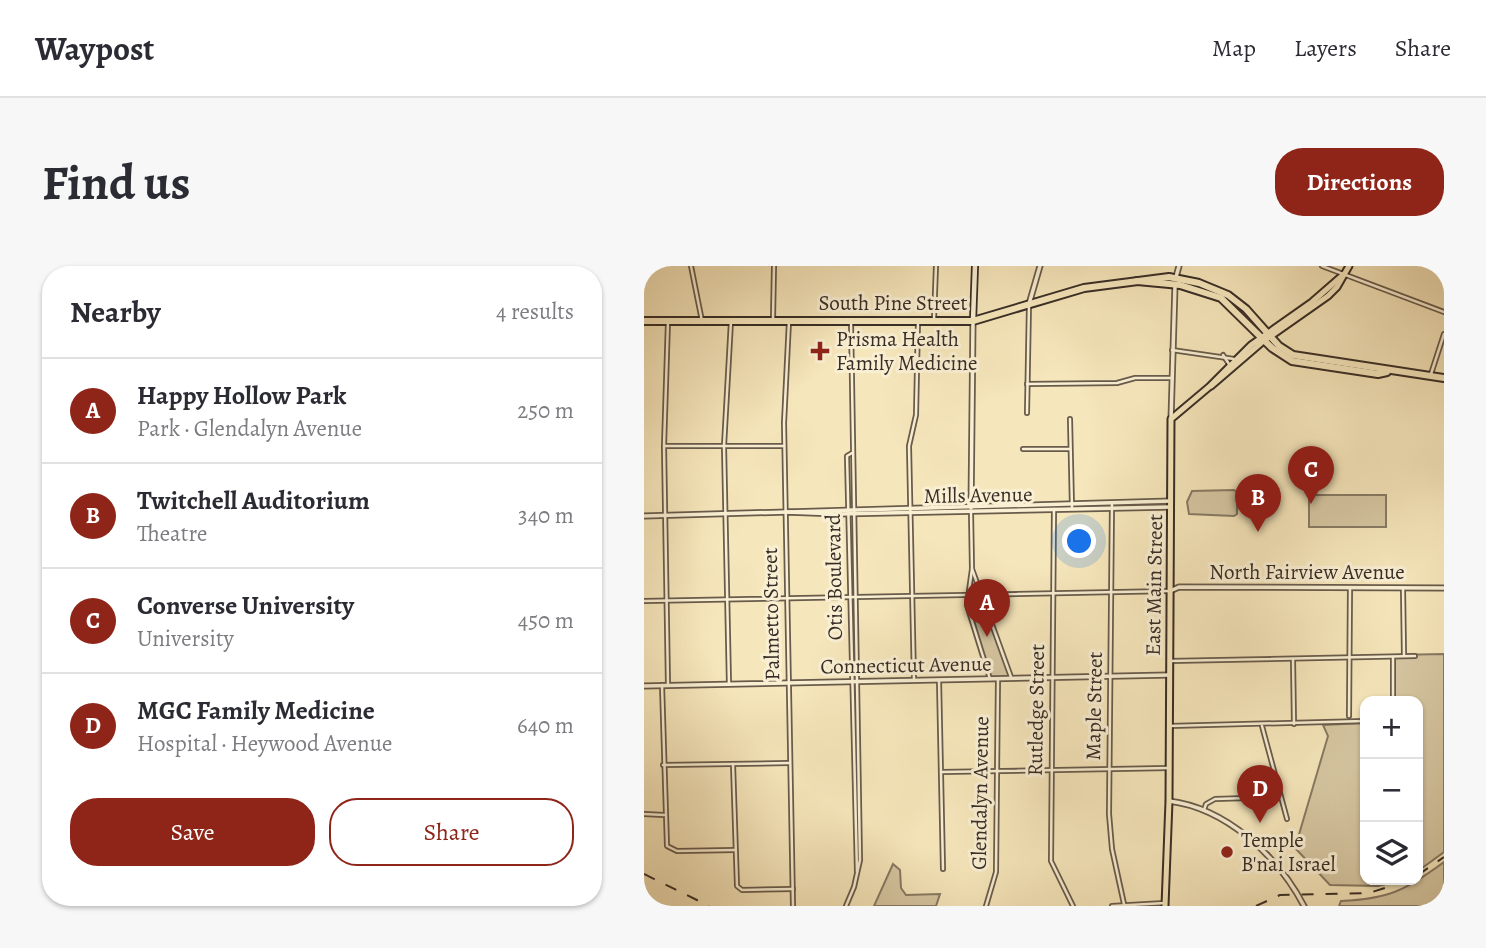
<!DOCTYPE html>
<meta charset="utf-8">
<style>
body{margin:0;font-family:Alegreya,serif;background:#f7f7f7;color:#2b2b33}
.controls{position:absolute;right:21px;bottom:21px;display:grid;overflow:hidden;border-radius:14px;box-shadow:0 2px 5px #0004}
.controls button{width:63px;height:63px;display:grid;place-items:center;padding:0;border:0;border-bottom:2px solid #e1e1e2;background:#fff;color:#2b2b33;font:35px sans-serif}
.you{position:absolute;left:436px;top:276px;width:24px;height:24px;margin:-18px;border:5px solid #fff;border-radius:50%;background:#1a73e8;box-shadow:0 0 0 10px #1a73e833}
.badge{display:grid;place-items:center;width:46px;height:46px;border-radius:50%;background:#8f2418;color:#fff;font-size:23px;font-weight:700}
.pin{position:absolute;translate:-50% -58px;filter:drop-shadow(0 2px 4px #0008)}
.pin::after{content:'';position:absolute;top:37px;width:24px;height:21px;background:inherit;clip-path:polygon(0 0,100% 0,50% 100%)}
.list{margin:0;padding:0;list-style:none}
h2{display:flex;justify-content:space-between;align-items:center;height:91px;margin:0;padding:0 28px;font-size:30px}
h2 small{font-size:23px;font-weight:400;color:#7c7c81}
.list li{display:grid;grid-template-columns:46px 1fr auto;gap:21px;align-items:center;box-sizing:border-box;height:105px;padding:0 28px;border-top:2px solid #e1e1e2}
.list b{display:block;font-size:26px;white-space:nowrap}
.list p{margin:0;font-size:23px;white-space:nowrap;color:#7c7c81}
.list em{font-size:23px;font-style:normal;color:#7c7c81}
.actions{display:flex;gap:14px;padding:21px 28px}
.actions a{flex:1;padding:16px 0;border:2px solid #8f2418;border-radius:28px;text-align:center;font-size:24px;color:#8f2418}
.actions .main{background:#8f2418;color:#fff}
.icon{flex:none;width:38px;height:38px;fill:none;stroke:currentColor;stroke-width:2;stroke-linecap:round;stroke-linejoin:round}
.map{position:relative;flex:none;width:800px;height:640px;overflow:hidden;border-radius:28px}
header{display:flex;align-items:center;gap:42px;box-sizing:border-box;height:98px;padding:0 35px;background:#fff;border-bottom:2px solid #e1e1e2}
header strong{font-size:33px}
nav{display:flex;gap:38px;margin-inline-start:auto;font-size:24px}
.intro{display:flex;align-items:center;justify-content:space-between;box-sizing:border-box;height:168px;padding:0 42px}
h1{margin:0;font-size:49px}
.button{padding:18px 32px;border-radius:28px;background:#8f2418;color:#fff;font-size:24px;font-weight:700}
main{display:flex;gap:42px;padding:0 42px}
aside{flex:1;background:#fff;border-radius:28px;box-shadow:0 2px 5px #0004}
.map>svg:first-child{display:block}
.green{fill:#d6c7a2;stroke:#877a64;stroke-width:2}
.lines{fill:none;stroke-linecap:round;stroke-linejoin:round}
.minor-casing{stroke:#685b4b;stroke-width:6}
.tertiary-casing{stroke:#685b4b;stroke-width:7}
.secondary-casing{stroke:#382d26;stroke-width:8}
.primary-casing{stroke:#382d26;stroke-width:9}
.trunk-casing{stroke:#382d26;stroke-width:10}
.minor{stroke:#f9efd3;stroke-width:2.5}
.tertiary{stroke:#f9efd3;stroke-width:3.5}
.secondary{stroke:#f9efd3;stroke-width:4.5}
.primary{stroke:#f6e6bb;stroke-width:5}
.trunk{stroke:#f6e6bb;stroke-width:6}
.rail{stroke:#382d26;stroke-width:2;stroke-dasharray:12 12;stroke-linecap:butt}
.poi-dot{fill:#8f2418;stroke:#f9efd3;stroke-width:2.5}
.labels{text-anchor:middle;stroke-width:6;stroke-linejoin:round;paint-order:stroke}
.street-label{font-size:21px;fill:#382d26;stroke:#f9efd3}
.poi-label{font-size:21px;fill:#382d26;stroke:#f9efd3;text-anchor:start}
</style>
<header>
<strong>Waypost</strong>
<nav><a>Map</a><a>Layers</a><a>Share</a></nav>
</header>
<div class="intro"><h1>Find us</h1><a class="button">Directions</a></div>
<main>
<aside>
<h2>Nearby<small>4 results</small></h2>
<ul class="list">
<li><span class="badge">A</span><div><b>Happy Hollow Park</b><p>Park · Glendalyn Avenue</p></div><em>250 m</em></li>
<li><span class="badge">B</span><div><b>Twitchell Auditorium</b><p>Theatre</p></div><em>340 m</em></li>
<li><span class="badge">C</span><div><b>Converse University</b><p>University</p></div><em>450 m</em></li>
<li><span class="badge">D</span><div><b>MGC Family Medicine</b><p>Hospital · Heywood Avenue</p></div><em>640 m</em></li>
</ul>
<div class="actions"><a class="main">Save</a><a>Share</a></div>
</aside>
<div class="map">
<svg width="800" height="640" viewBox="0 0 800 640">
<rect width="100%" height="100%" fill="#f6e6bb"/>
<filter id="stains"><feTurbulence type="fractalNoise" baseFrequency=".00286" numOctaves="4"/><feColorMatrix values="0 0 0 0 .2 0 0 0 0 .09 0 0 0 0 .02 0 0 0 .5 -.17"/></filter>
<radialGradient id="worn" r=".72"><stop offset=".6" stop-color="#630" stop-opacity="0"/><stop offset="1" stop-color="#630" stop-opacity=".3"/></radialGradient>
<!-- green -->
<g class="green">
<polygon points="590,224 593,226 593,248 590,250 545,248 543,236 548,225"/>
<rect x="665" y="229" width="77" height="32"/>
<polygon points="338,328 368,413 346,413 323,339 322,329"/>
<polygon points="800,388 800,586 774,605 774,435 750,435 749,389"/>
<polygon points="721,457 721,614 758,614 734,620 686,619 651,582 684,470 679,459"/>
<path d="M800,596V640H695L697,635C745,633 762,624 800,596Z"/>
<polygon points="249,598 256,604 257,622 262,629 296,628 292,640 230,640"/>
</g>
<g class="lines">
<!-- minor casing -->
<g class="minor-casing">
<g id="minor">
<polyline points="47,0 58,55"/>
<polyline points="678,0 800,46"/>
<polyline points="129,53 130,0"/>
<polyline points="290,53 292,0"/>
<polyline points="145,55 140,157 149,640"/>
<polyline points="528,84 590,93"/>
<polyline points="579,89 587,101"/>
<polyline points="787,108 800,68"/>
<polyline points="383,118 473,117 491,112 527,112"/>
<polyline points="383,147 385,38"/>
<polyline points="426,153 428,242"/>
<polyline points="21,180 140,180"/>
<polyline points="379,183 426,183"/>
<polyline points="208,187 203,190 213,606"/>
<polyline points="468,237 465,548 468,583 480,638"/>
<polyline points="410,243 407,595 429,640"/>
<polyline points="327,246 328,303 323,339 346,413"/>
<polyline points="328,303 367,411"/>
<polyline points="759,322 760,389"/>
<polyline points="0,335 526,325"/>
<polyline points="749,391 749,435"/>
<polyline points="649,393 650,458"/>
<polyline points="525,395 771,390"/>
<polyline points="270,414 265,180 272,149 274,56"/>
<polyline points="295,414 299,603"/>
<polyline points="85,418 80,180 87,55"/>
<polyline points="18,419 23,580 33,585 91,584"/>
<polyline points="24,419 20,180 24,55"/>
<polyline points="705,450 706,322"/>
<polyline points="525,460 721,455"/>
<polyline points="618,460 643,553"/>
<polyline points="89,498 93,620 98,624 149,623"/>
<polyline points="19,499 145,497"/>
<polyline points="297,506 525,502"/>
<polyline points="560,544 562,538 571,533 635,531"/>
<polyline points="0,548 20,549"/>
<polyline points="202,640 210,621 216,594 207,56"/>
<polyline points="342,640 352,606 354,413"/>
<polyline points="468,640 521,637"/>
</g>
</g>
<!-- tertiary casing -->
<g class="tertiary-casing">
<g id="tertiary">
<polyline points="532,11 535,0"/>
<polyline points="385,38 396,0"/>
<polyline points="527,153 531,19"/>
<polyline points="327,242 329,55"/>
<polyline points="142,246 194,248 527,241"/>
<polyline points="0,250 527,235"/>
<polyline points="526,325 535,321 800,322"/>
<polyline points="0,420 525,409"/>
<path d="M525,535C582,542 634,590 660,640"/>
</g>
</g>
<!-- secondary casing -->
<g class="secondary-casing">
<polyline id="secondary" points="329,55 331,0"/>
</g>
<!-- primary casing -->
<g class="primary-casing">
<g id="primary">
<polyline points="567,120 617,77 684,30 693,21 705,0"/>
<polyline points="521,640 525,535 527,153 565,121 607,79 668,36 699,9"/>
</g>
</g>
<!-- trunk casing -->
<g class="trunk-casing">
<g id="trunk">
<polyline points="493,15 536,19 577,32 628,82 648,95 734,108 743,106"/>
<polyline points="0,55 329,55 440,22 525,11 555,17 584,29 602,43 635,80 649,89 800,112"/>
</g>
</g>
<!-- minor -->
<use href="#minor" class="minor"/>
<!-- tertiary -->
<use href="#tertiary" class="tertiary"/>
<!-- secondary -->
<use href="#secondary" class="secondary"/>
<!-- primary -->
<use href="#primary" class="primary"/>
<!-- trunk -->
<use href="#trunk" class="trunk"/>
<!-- rail -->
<g class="rail">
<polyline points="0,608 65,640"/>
<polyline points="774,609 800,591"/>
<polyline points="612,640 636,629 725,627 766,614"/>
</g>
</g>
<!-- markers -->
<g class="poi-dot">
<path d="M172.5 74.5h7v7h7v7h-7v7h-7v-7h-7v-7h7z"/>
<circle cx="583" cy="586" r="7"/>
</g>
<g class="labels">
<!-- street labels -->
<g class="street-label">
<text x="249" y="44">South Pine Street</text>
<text transform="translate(334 229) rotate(-1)" y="7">Mills Avenue</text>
<text x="663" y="313">North Fairview Avenue</text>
<text transform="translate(190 311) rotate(-91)" y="7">Otis Boulevard</text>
<text transform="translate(510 319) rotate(-89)" y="7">East Main Street</text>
<text transform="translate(127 348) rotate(-91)" y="7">Palmetto Street</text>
<text transform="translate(262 399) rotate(-1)" y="7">Connecticut Avenue</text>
<text transform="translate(450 440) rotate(-89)" y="7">Maple Street</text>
<text transform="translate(392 444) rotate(-89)" y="7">Rutledge Street</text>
<text transform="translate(336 527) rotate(-89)" y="7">Glendalyn Avenue</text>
</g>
<!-- poi labels -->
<g class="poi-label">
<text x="192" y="80">Prisma Health<tspan x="192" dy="24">Family Medicine</tspan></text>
<text x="597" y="581">Temple<tspan x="597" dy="24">B'nai Israel</tspan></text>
</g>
</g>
<rect width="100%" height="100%" filter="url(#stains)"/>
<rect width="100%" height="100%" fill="url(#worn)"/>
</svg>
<div class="controls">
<button>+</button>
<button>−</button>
<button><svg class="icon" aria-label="layers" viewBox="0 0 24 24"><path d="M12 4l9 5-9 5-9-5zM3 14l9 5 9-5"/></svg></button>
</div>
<div class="you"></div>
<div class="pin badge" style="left:343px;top:371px">A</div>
<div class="pin badge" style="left:614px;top:266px">B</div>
<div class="pin badge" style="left:667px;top:238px">C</div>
<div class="pin badge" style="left:616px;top:557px">D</div>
</div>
</main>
